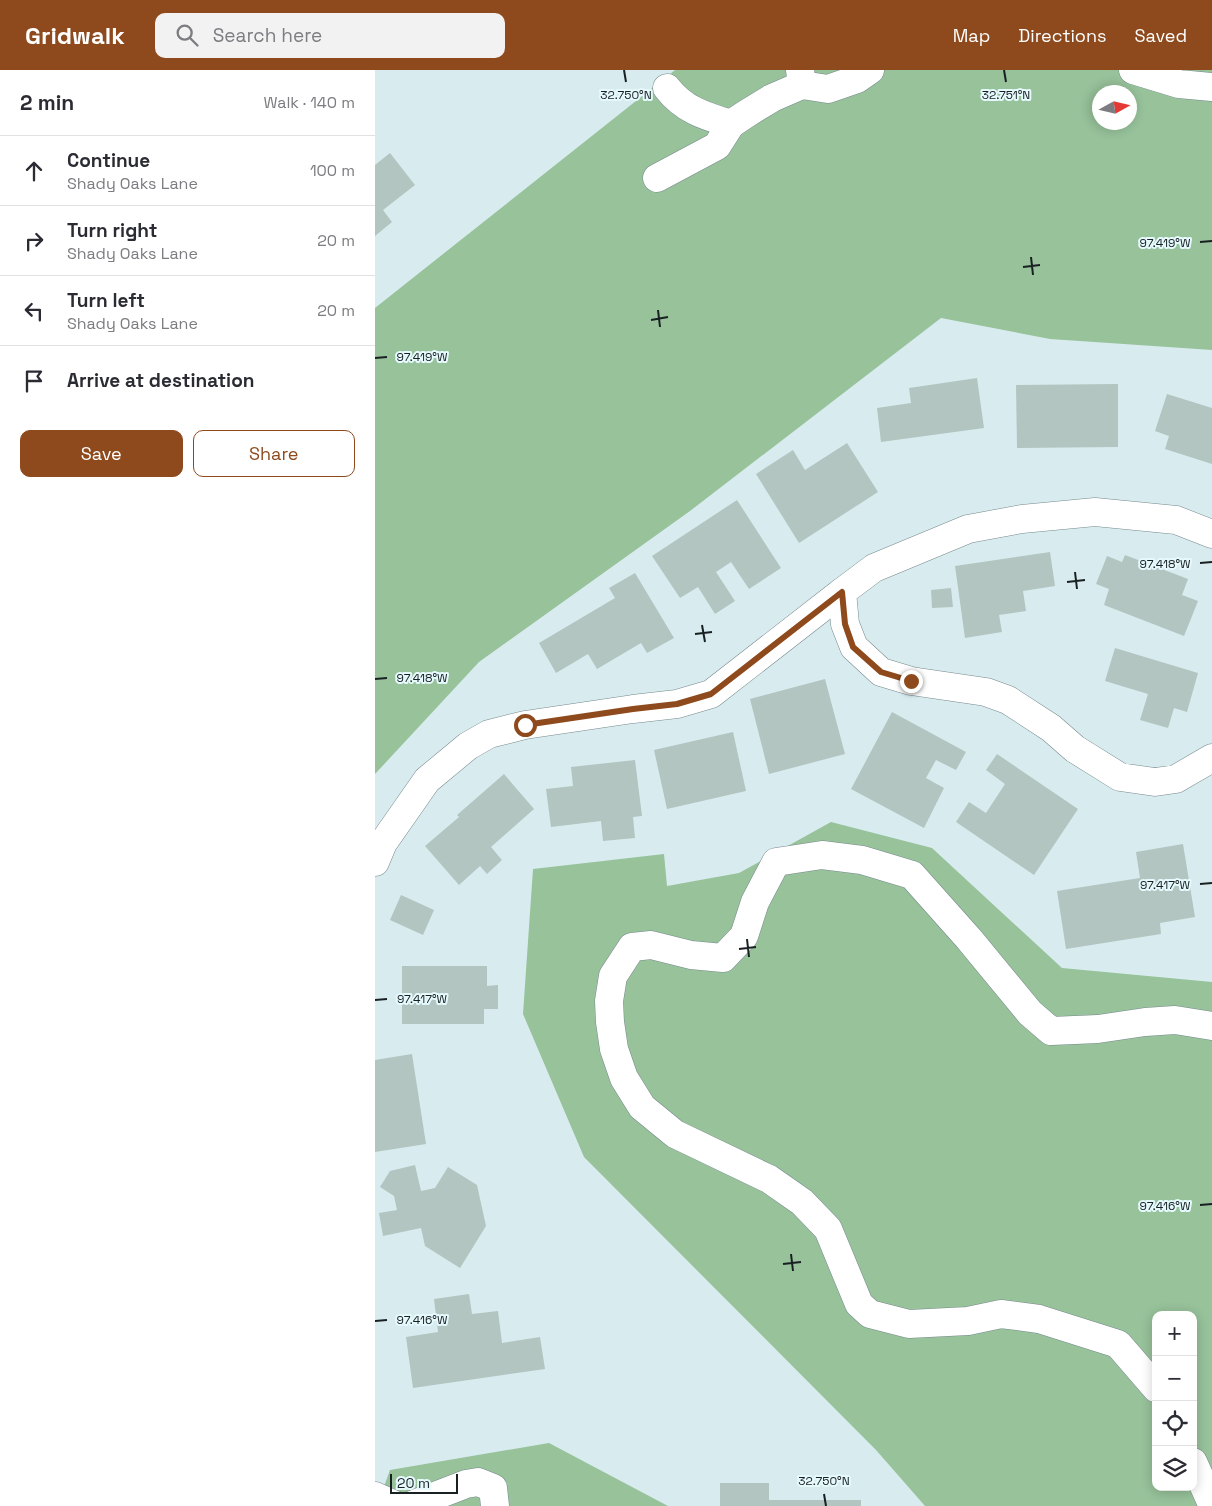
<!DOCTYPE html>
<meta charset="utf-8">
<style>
body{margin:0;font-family:"Space Grotesk",sans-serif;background:#f2f2f3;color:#2b2b33}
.controls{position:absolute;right:15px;bottom:15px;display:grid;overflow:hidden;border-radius:10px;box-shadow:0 2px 12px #0003}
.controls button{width:45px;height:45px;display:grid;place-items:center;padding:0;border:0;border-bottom:1px solid #e1e1e2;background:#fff;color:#2b2b33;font:25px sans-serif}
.compass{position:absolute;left:717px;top:15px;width:45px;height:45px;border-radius:50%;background:#fff;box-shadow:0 2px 12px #0003;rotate:82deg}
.scale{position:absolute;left:15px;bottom:12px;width:68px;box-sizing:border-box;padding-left:5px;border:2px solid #192022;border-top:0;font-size:14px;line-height:18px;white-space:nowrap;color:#192022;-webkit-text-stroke:4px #e6fafe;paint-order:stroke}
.stop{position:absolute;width:15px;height:15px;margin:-11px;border:4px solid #8e4a1c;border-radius:50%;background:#fff}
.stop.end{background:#8e4a1c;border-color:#fff;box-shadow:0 1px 5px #0008}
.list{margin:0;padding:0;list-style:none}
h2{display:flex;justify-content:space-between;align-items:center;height:65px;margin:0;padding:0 20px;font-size:21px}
h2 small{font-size:16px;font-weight:400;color:#7c7c81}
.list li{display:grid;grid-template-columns:32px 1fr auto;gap:15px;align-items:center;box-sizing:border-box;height:70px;padding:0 20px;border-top:1px solid #e1e1e2}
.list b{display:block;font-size:19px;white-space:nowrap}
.list p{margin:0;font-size:16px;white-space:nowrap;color:#7c7c81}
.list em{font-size:16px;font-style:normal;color:#7c7c81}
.actions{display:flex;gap:10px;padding:15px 20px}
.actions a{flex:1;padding:11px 0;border:1px solid #8e4a1c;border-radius:10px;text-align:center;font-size:18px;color:#8e4a1c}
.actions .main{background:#8e4a1c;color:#fff}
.icon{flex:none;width:28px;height:28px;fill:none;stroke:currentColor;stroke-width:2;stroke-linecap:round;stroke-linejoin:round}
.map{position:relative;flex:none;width:837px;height:1436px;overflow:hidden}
header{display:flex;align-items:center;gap:30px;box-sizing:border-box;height:70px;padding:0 25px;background:#8e4a1c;color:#fff}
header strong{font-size:24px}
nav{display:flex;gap:28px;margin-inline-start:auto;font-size:18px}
.search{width:350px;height:45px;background:#f2f2f3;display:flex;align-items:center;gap:12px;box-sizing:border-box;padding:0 18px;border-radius:10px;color:#7c7c81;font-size:19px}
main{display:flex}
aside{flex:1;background:#fff}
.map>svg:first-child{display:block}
.green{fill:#97c29a;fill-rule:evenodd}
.building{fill:#b2c5c0}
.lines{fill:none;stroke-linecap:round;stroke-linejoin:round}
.minor-casing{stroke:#77898d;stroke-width:29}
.minor{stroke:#fff;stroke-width:28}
.route{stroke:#8e4a1c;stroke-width:6}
.ticks{fill:none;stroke:#192022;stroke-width:2}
.ticks-label{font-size:12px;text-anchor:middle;fill:#192022;stroke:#e6fafe;stroke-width:4;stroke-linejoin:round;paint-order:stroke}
</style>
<header>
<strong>Gridwalk</strong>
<div class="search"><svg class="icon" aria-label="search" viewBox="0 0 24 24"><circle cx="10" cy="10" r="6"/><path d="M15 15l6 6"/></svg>Search here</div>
<nav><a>Map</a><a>Directions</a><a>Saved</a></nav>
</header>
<main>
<aside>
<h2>2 min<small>Walk · 140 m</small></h2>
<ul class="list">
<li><svg class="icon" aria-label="ahead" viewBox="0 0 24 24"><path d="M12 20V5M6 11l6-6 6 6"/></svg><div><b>Continue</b><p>Shady Oaks Lane</p></div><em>100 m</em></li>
<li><svg class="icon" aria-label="right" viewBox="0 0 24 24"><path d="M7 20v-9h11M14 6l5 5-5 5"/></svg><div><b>Turn right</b><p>Shady Oaks Lane</p></div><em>20 m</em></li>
<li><svg class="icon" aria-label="left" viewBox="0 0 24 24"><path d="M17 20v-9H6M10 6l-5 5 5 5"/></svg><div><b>Turn left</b><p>Shady Oaks Lane</p></div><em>20 m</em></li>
<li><svg class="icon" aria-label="arrive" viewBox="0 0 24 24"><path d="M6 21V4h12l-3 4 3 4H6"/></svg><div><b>Arrive at destination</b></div></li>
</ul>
<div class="actions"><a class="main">Save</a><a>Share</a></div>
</aside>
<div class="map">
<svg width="837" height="1436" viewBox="0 0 837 1436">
<rect width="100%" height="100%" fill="#d8ecf0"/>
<!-- green -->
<g class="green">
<path d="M300,0H837V280L675,269L566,248L315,441L104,592L0,704V238ZM724,22H754V52H724Z"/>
<path d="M456,752L557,778L687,898L837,912V1436H550L501,1380L209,1087L148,944L158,799L289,784L292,816L364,803ZM781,1245H818V1417H781Z"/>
<polygon points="174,1373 293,1436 2,1436 15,1400"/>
</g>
<!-- building -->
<g class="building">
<polygon points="15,83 40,115 8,140 17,152 0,166 0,95"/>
<polygon points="602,308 609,358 506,372 502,338 536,333 534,318"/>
<polygon points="743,314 743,377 642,378 641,315"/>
<polygon points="792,324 837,338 837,394 790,379 794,366 780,361"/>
<polygon points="472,373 503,422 424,473 381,404 418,380 430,400"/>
<polygon points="362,430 406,498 374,519 356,492 341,502 360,531 340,544 323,517 305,528 277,486"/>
<polygon points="675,482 680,516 648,521 651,541 624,545 627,562 590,568 580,496"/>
<polygon points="750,485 813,509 807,525 823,531 809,566 729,535 734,519 721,514 732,486 747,492"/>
<polygon points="260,503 299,568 272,583 266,573 222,599 213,584 181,603 164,573 240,528 234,518"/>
<polygon points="576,518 578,537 557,538 556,520"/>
<polygon points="740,578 823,603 812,642 799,638 793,658 765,650 773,624 730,611"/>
<polygon points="450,609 470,684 394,704 375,629"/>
<polygon points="517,642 591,682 581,700 561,690 551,708 569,718 549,758 476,719"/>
<polygon points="358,662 371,721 292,739 279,680"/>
<polygon points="622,684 703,739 659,805 581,752 594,732 611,743 630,714 611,700"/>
<polygon points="260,690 267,746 258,747 260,768 228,771 226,751 176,757 171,719 198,716 196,697"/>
<polygon points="129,704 159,739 116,777 127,790 112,804 105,796 84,815 50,776 84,747 82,745"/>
<polygon points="808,774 820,847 785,853 786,864 691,879 682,821 765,808 761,782"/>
<polygon points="26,825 59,840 48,865 15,850"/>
<polygon points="27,896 112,896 112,916 123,915 123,939 109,939 109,954 27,954"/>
<polygon points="37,984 51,1074 0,1082 0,990"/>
<polygon points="40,1095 46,1121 60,1118 73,1097 102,1115 111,1156 85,1198 50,1176 46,1158 8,1166 4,1143 22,1140 19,1126 5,1117 15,1101"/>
<polygon points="94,1224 97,1244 123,1241 127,1273 165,1267 170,1299 38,1318 31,1267 63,1262 59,1229"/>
<polygon points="345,1413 394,1413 394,1430 486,1430 486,1436 345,1436"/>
</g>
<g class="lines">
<!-- minor casing -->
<g class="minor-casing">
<g id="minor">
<polyline points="425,0 427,15 453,19 482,9 495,0"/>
<polyline points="758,0 804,14 837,17"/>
<path d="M292,18C309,40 330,46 356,54"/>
<polyline points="282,108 342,76 356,54 371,44 397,28 427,15"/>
<polyline points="837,464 801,450 720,442 647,449 593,459 499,498 467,522 470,554 479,577 506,602 536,611 611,622 633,630 676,658 700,679 745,707 780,712 801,709 837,688"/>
<polyline points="0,792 8,773 52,710 93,676 114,664 150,655 258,639 302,634 336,624 467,522"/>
<polyline points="781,1318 743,1274 664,1249 626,1244 593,1251 534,1254 495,1244 484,1234 453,1159 427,1132 394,1109 300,1064 267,1037 249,1008 239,979 235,952 234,931 238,906 257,877 276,875 316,885 348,888 369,866 380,832 401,792 447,785 487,790 537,805 594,869 655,943 676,961 723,959 770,952 800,950 837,956"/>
<polyline points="818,1392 837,1434"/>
<polyline points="0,1426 22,1436"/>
<polyline points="34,1436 91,1414 103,1412 118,1418 120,1436"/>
</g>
</g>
<!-- minor -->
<use href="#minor" class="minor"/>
</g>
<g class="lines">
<!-- route -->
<polyline class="route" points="150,655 258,639 302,634 336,624 467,522 470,554 478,577 506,602 536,611"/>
</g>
<!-- ticks -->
<path class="ticks" d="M249,0L251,12M629,0L631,12M825,172L837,171M656,187L658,205M648,197L665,195M283,240L285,257M276,250L293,247M0,288L12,287M825,493L837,492M700,502L702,519M692,512L710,510M327,555L330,572M320,564L337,562M0,609L12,608M825,814L837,813M372,869L374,887M364,879L381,877M0,930L12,929M825,1135L837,1134M416,1184L418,1201M408,1194L426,1192M0,1251L12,1250M449,1424L451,1436"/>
<g class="ticks-label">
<text x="251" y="29">32.750°N</text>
<text x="631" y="29">32.751°N</text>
<text x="790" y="177">97.419°W</text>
<text x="47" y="291">97.419°W</text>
<text x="790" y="498">97.418°W</text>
<text x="47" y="612">97.418°W</text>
<text x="790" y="819">97.417°W</text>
<text x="47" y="933">97.417°W</text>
<text x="790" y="1140">97.416°W</text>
<text x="47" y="1254">97.416°W</text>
<text x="449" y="1415">32.750°N</text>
</g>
</svg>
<div class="controls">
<button>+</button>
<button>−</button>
<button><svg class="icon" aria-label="locate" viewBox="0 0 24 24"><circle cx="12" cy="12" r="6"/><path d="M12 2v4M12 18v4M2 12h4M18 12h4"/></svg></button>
<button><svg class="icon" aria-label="layers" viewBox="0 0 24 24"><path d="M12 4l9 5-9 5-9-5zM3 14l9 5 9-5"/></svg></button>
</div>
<svg class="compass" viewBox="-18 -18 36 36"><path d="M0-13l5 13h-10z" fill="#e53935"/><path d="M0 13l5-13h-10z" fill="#7c7c81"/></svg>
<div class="scale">20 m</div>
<div class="stop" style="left:150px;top:655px"></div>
<div class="stop end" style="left:536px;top:611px"></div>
</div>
</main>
